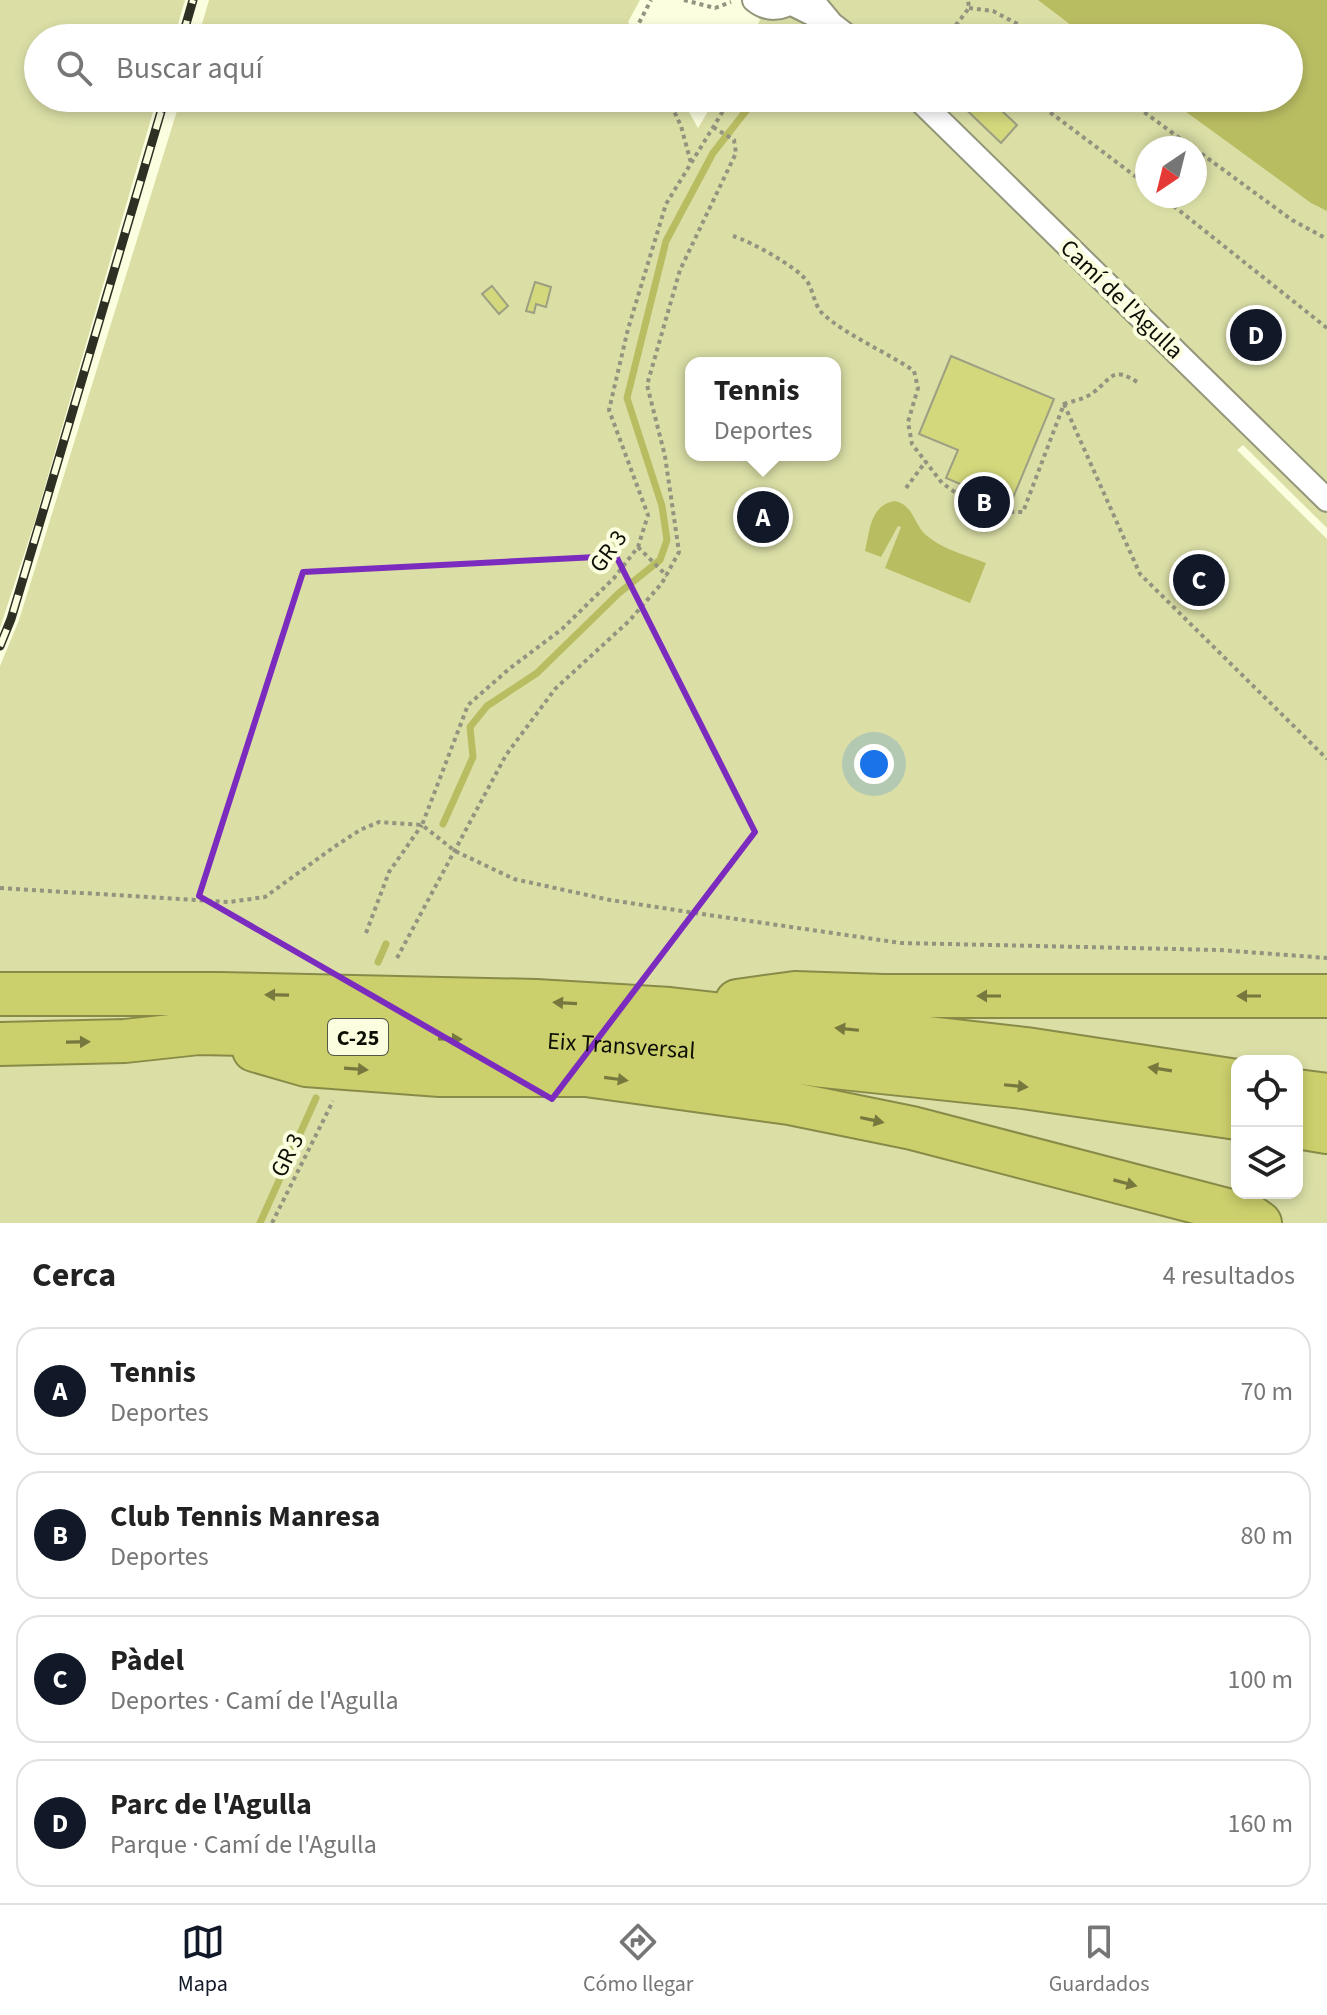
<!DOCTYPE html>
<html lang="es">
<meta charset="utf-8">
<style>
body{margin:0;font-family:"Source Sans 3",sans-serif;background:#f2f2f2;color:#222}
.controls{position:absolute;right:24px;bottom:24px;display:grid;overflow:hidden;border-radius:16px;box-shadow:0 4px 12px #0003}
.controls button{width:72px;height:72px;display:grid;place-items:center;padding:0;border:0;border-bottom:2px solid #e0e0e0;background:#fff;color:#222;font:40px sans-serif}
.compass{position:absolute;left:1135px;top:136px;width:72px;height:72px;border-radius:50%;background:#fff;box-shadow:0 4px 12px #0003;rotate:215deg}
.you{position:absolute;left:874px;top:764px;width:28px;height:28px;margin:-20px;border:6px solid #fff;border-radius:50%;background:#1a73e8;box-shadow:0 0 0 12px #1a73e833}
.badge{display:grid;place-items:center;width:52px;height:52px;border-radius:50%;background:#111827;color:#fff;font-size:26px;font-weight:700}
.pin{position:absolute;translate:-50% -50%;border:4px solid #fff;box-shadow:0 2px 8px #0006}
.popup{position:absolute;left:685px;top:357px;width:156px;height:104px;box-sizing:border-box;display:grid;place-content:center;border-radius:16px;background:#fff;filter:drop-shadow(0 2px 6px #0005);font-size:26px;white-space:nowrap;color:#767676}
.popup b{font-size:30px;color:#222}
.popup::after{content:'';position:absolute;left:50%;top:100%;margin-left:-16px;border:16px solid transparent;border-top-color:#fff}
.list{margin:0;padding:0;list-style:none}
h2{display:flex;justify-content:space-between;align-items:center;height:104px;margin:0;padding:0 32px;font-size:34px}
h2 small{font-size:26px;font-weight:400;color:#767676}
.list li{display:grid;grid-template-columns:52px 1fr auto;gap:24px;align-items:center;box-sizing:border-box;height:128px;margin:0 16px 16px;padding:0 16px;border:2px solid #e0e0e0;border-radius:24px}
.list b{display:block;font-size:30px;white-space:nowrap}
.list p{margin:0;font-size:26px;white-space:nowrap;color:#767676}
.list em{font-size:26px;font-style:normal;color:#767676}
.icon{flex:none;width:44px;height:44px;fill:none;stroke:currentColor;stroke-width:2;stroke-linecap:round;stroke-linejoin:round}
.map{position:relative;flex:none;width:1327px;height:1223px;overflow:hidden}
.search{position:absolute;background:#fff;box-shadow:0 4px 12px #0003;left:24px;right:24px;top:24px;height:88px;display:flex;align-items:center;gap:20px;box-sizing:border-box;padding:0 28px;border-radius:44px;color:#767676;font-size:30px}
.sheet{height:680px;background:#fff}
nav{display:flex;justify-content:space-around;align-items:center;box-sizing:border-box;height:112px;border-top:2px solid #e0e0e0;background:#fff;font-size:22px;color:#767676}
nav a{display:grid;justify-items:center;gap:4px}
nav .on{color:#111827}
.map>svg:first-child{display:block}
.green{fill:#dbdfa6;fill-rule:evenodd}
.water{fill:#b9bd62}
.lines{fill:none;stroke-linecap:round;stroke-linejoin:round}
.stream{stroke:#b9bd62;stroke-width:7}
.building{fill:#d3d87c;stroke:#9d9f82;stroke-width:2}
.minor-casing{stroke:#94967a;stroke-width:26}
.motorway-casing{stroke:#888b48;stroke-width:46}
.path{stroke:#92947f;stroke-width:4;stroke-dasharray:4 4;stroke-linecap:butt}
.minor{stroke:#fff;stroke-width:22}
.motorway{stroke:#cbcf6c;stroke-width:42}
.rail-casing{stroke:#2f3024;stroke-width:9}
.rail{stroke:#fbfedf;stroke-width:6;stroke-dasharray:18;stroke-linecap:butt}
.oneway{fill:#76783e}
.marked{fill:none;stroke:#7b2cbf;stroke-width:6;stroke-linejoin:round}
.labels{text-anchor:middle;stroke-width:8;stroke-linejoin:round;paint-order:stroke}
.shield{fill:#fbfedf;stroke:#545646;stroke-width:2}
.shield-label{font-size:22px;font-weight:bold;fill:#0d0e05}
.street-label{font-size:24px;fill:#0d0e05;stroke:#fbfedf}
</style>
<div class="map">
<svg width="1327" height="1223" viewBox="0 0 1327 1223">
<rect width="100%" height="100%" fill="#fbfedf"/>
<!-- green -->
<g class="green">
<polygon points="0,0 185,0 174,38 38,38 38,98 157,98 35,521 0,628"/>
<polygon points="209,0 640,0 628,22 637,38 198,38"/>
<path d="M746,0H1327V528L1243,445L1237,450L1327,539V1223H0V666L19,620L181,98H681L698,128L716,98H1289V38H751L760,20ZM1147,148H1195V196H1147ZM691,363H835V455H691ZM1237,1061H1297V1193H1237Z"/>
</g>
<!-- water -->
<g class="water">
<polygon points="1038,0 1327,0 1327,211 1311,203 1167,98 1289,98 1289,38 1088,38"/>
<path d="M894,501C912,504 913,520 923,532C938,548 966,555 986,563L970,603L885,568L901,527L898,526L881,557L865,551C870,530 870,506 894,501Z"/>
</g>
<g class="lines">
<!-- stream -->
<g class="stream">
<polyline points="443,824 473,757 470,727 487,706 537,673 619,593 660,560 667,540 662,506 627,398 666,241 713,153 756,98"/>
<polyline points="378,962 386,944"/>
<polyline points="260,1223 316,1098"/>
</g>
</g>
<!-- building -->
<g class="building">
<polygon points="954,98 988,98 1017,125 1001,143"/>
<polygon points="535,282 551,287 546,307 536,304 534,313 526,311"/>
<polygon points="492,286 508,306 499,314 482,294"/>
<polygon points="951,356 1054,399 1010,505 946,478 958,450 919,434"/>
</g>
<g class="lines">
<!-- minor casing -->
<g class="minor-casing">
<g id="minor">
<path d="M754,0C767,11 782,10 794,0"/>
<polyline points="812,0 832,24 850,38"/>
<polyline points="790,3 824,20"/>
<polyline points="917,98 1327,500"/>
</g>
</g>
<!-- motorway casing -->
<g class="motorway-casing">
<g id="motorway">
<polyline points="0,994 220,994 536,1001 670,1009 1026,1049 1237,1081"/>
<polyline points="737,1001 795,993 883,996 1327,996"/>
<path id="s1" d="M0,1044L125,1041L199,1033L540,1040L716,1052L815,1065L1023,1087L1237,1118"/>
<polyline points="254,1050 306,1065 440,1075 586,1075 789,1103 912,1128 1250,1216 1260,1223"/>
<polyline points="1297,1091 1327,1095"/>
<polyline points="1297,1127 1327,1132"/>
</g>
</g>
<!-- path -->
<g class="path">
<polyline points="684,0 715,8 731,2"/>
<polyline points="969,8 993,11 1044,38"/>
<polyline points="643,38 639,23 651,0"/>
<polyline points="764,38 768,29"/>
<polyline points="946,38 969,8 968,0"/>
<polyline points="668,98 681,126 691,163"/>
<polyline points="731,98 666,204 628,329 609,410 648,515 638,547 614,578 562,629 509,669 468,705 422,825 455,851 514,879 610,900 702,914 901,943 1220,950 1327,958"/>
<polyline points="1031,98 1147,185"/>
<polyline points="1125,98 1193,148"/>
<polyline points="1195,149 1292,220 1327,239"/>
<polyline points="1161,196 1327,328"/>
<path d="M733,236C750,241 797,267 807,281C814,292 814,306 824,315C851,338 885,351 914,371L918,388L908,422L912,444L942,483L959,495L996,512H1023L1064,404C1073,401 1087,398 1094,392C1112,378 1112,366 1137,382"/>
<polyline points="1064,404 1140,574 1327,759"/>
<polyline points="906,488 926,461"/>
<polyline points="638,547 667,576"/>
<polyline points="0,888 229,902 265,897 334,847 360,830 379,822 422,825"/>
<polyline points="366,933 389,872 422,825"/>
<polyline points="397,958 506,755 555,689 629,621 662,583 679,552 665,456 647,385 680,270 736,153 734,140 713,127"/>
<polyline points="272,1223 333,1101"/>
</g>
<!-- minor -->
<use href="#minor" class="minor"/>
<!-- motorway -->
<use href="#motorway" class="motorway"/>
<!-- rail casing -->
<g class="rail-casing">
<g id="rail">
<polyline points="182,38 193,0"/>
<polyline points="0,646 11,619 40,522 165,98"/>
</g>
</g>
<!-- rail -->
<use href="#rail" class="rail"/>
</g>
<!-- one-way arrows -->
<defs><path id="oneway-solid" d="M-6-.8H1V-3.2L6.5 0L1 3.2V.8H-6Z" transform="scale(2)"/></defs>
<g class="oneway">
<use href="#oneway-solid" transform="translate(277 995) rotate(-179)"/>
<use href="#oneway-solid" transform="translate(989 996) rotate(180)"/>
<use href="#oneway-solid" transform="translate(1249 996) rotate(-180)"/>
<use href="#oneway-solid" transform="translate(565 1003) rotate(-177)"/>
<use href="#oneway-solid" transform="translate(847 1029) rotate(-174)"/>
<use href="#oneway-solid" transform="translate(450 1039) rotate(1)"/>
<use href="#oneway-solid" transform="translate(78 1042) rotate(-1)"/>
<use href="#oneway-solid" transform="translate(356 1069) rotate(4)"/>
<use href="#oneway-solid" transform="translate(1160 1069) rotate(-171)"/>
<use href="#oneway-solid" transform="translate(616 1079) rotate(8)"/>
<use href="#oneway-solid" transform="translate(1016 1086) rotate(6)"/>
<use href="#oneway-solid" transform="translate(872 1120) rotate(12)"/>
<use href="#oneway-solid" transform="translate(1125 1183) rotate(15)"/>
</g>
<!-- marked area -->
<path class="marked" d="M616,556L755,832L552,1099L199,896L303,572Z"/>
<g class="labels">
<!-- shield labels -->
<rect class="shield" x="328" y="1019" width="60" height="36" rx="6"/>
<g class="shield-label">
<text x="358" y="1045">C-25</text>
</g>
<!-- street labels -->
<g class="street-label">
<text transform="translate(1122 299) rotate(44)" y="8">Camí de l'Agulla</text>
<text transform="translate(608 551) rotate(-54)" y="8">GR 3</text>
<text dy="8" stroke="none"><textPath href="#s1" startOffset="622">Eix Transversal</textPath></text>
<text transform="translate(287 1155) rotate(-64)" y="8">GR 3</text>
</g>
</g>
</svg>
<div class="controls">
<button><svg class="icon" aria-label="locate" viewBox="0 0 24 24"><circle cx="12" cy="12" r="6"/><path d="M12 2v4M12 18v4M2 12h4M18 12h4"/></svg></button>
<button><svg class="icon" aria-label="layers" viewBox="0 0 24 24"><path d="M12 4l9 5-9 5-9-5zM3 14l9 5 9-5"/></svg></button>
</div>
<svg class="compass" viewBox="-18 -18 36 36"><path d="M0-13l5 13h-10z" fill="#e53935"/><path d="M0 13l5-13h-10z" fill="#767676"/></svg>
<div class="you"></div>
<div class="pin badge" style="left:763px;top:517px">A</div>
<div class="popup"><b>Tennis</b>Deportes</div>
<div class="pin badge" style="left:984px;top:502px">B</div>
<div class="pin badge" style="left:1199px;top:580px">C</div>
<div class="pin badge" style="left:1256px;top:335px">D</div>
<div class="search"><svg class="icon" aria-label="search" viewBox="0 0 24 24"><circle cx="10" cy="10" r="6"/><path d="M15 15l6 6"/></svg>Buscar aquí</div>
</div>
<section class="sheet">
<h2>Cerca<small>4 resultados</small></h2>
<ul class="list">
<li><span class="badge">A</span><div><b>Tennis</b><p>Deportes</p></div><em>70 m</em></li>
<li><span class="badge">B</span><div><b>Club Tennis Manresa</b><p>Deportes</p></div><em>80 m</em></li>
<li><span class="badge">C</span><div><b>Pàdel</b><p>Deportes · Camí de l'Agulla</p></div><em>100 m</em></li>
<li><span class="badge">D</span><div><b>Parc de l'Agulla</b><p>Parque · Camí de l'Agulla</p></div><em>160 m</em></li>
</ul>
</section>
<nav>
<a class="on"><svg class="icon" aria-label="map" viewBox="0 0 24 24"><path d="M3 6l6-2 6 2 6-2v14l-6 2-6-2-6 2zM9 4v14M15 6v14"/></svg>Mapa</a>
<a><svg class="icon" aria-label="directions" viewBox="0 0 24 24"><path d="M12 3l9 9-9 9-9-9zM9 14v-3h6M13 9l2 2-2 2"/></svg>Cómo llegar</a>
<a><svg class="icon" aria-label="saved" viewBox="0 0 24 24"><path d="M7 4h10v16l-5-4-5 4z"/></svg>Guardados</a>
</nav>
